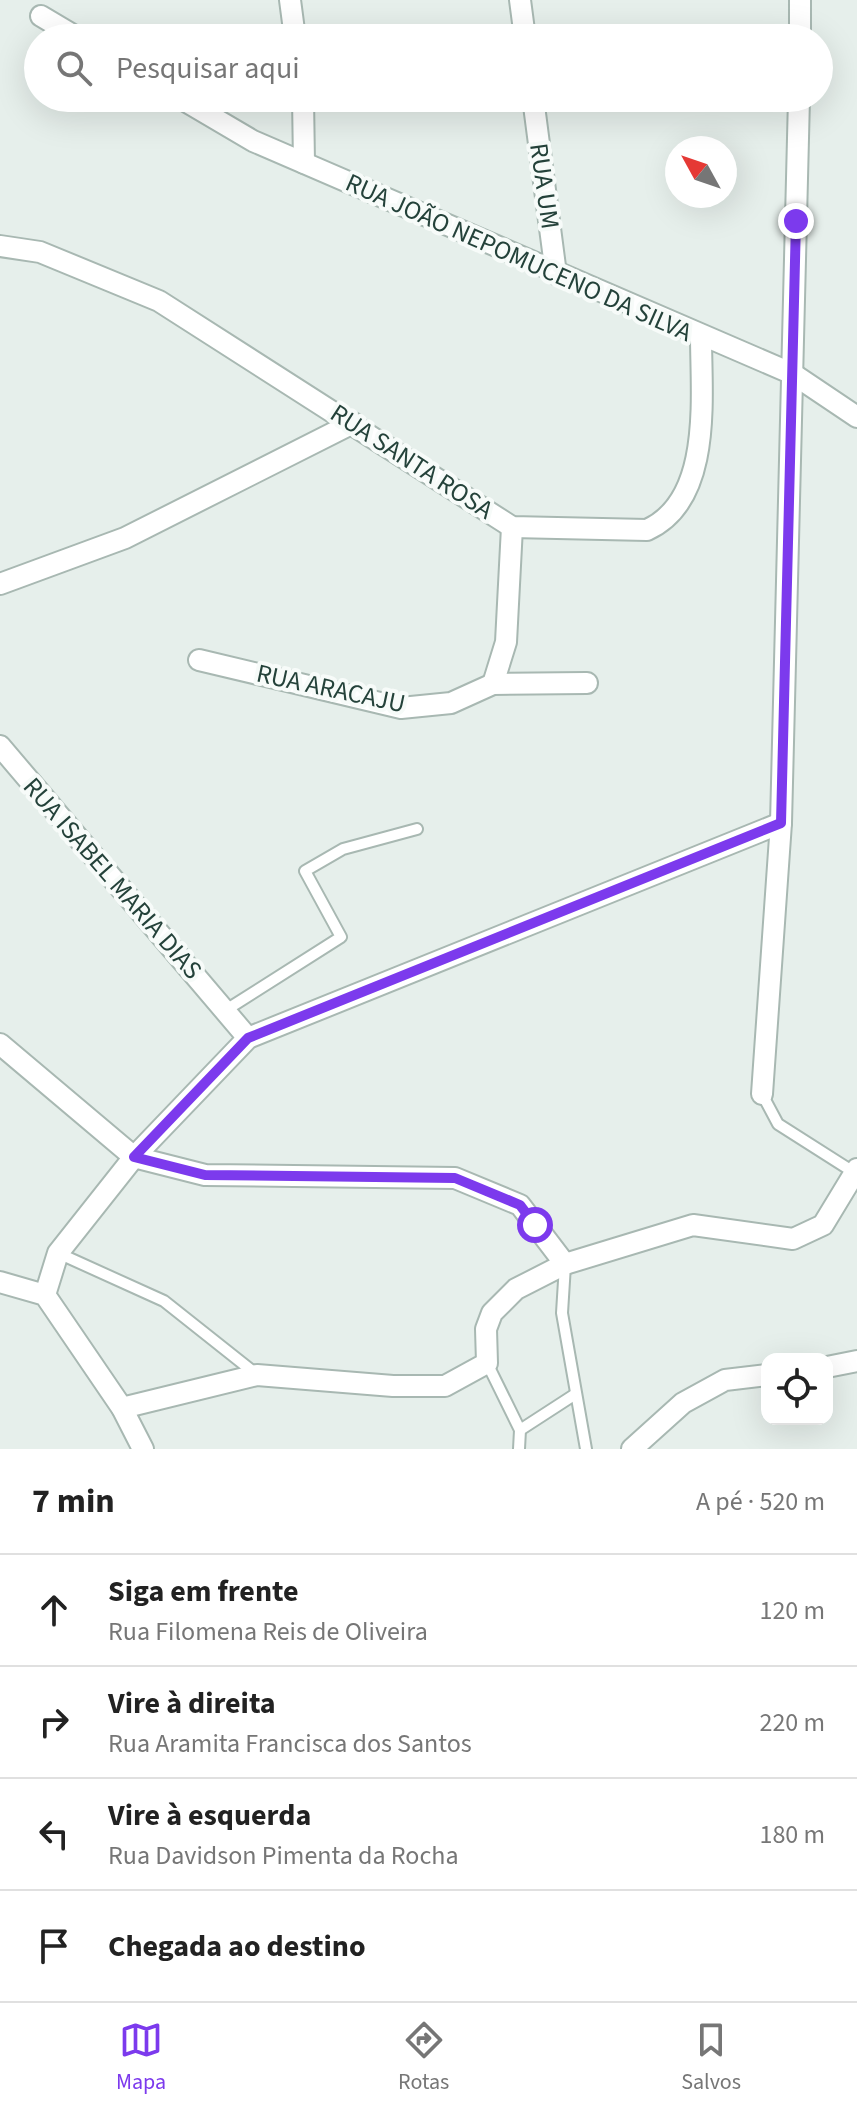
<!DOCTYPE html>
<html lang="pt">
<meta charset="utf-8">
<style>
body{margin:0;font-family:"Source Sans 3",sans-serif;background:#f2f2f2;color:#222}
.controls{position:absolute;right:24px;bottom:24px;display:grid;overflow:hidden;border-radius:16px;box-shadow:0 8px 32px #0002}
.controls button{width:72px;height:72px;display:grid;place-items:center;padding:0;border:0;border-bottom:2px solid #e0e0e0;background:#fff;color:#222;font:40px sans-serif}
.compass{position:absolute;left:665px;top:136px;width:72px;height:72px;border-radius:50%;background:#fff;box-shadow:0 8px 32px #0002;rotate:310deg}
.stop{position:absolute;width:24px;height:24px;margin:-18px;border:6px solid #7c3aed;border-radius:50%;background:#fff}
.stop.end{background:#7c3aed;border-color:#fff;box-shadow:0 2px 8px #0008}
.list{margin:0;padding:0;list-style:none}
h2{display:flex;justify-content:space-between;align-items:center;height:104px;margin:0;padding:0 32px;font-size:34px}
h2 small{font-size:26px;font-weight:400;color:#767676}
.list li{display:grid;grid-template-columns:52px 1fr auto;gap:24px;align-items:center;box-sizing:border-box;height:112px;padding:0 32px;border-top:2px solid #e0e0e0}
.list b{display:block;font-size:30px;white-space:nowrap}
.list p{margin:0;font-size:26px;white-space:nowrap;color:#767676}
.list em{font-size:26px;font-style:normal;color:#767676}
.icon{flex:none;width:44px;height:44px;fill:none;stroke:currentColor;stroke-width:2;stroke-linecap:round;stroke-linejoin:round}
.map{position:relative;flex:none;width:857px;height:1449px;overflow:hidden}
.search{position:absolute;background:#fff;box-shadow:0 8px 32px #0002;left:24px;right:24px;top:24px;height:88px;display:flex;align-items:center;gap:20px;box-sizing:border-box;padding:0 28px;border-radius:44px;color:#767676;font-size:30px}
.sheet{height:552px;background:#fff}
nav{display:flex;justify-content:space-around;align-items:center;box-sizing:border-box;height:112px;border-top:2px solid #e0e0e0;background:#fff;font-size:22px;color:#767676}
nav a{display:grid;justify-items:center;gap:4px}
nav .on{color:#7c3aed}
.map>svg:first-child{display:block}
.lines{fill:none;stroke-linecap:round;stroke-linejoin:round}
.lane-casing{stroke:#a8b8b2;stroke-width:14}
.street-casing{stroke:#a8b8b2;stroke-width:24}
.lane{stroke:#fff;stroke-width:10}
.street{stroke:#fff;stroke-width:20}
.route{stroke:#7c3aed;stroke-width:10}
.labels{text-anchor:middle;stroke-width:8;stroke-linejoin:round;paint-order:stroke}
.street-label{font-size:26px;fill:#24423a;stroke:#f7fbf9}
</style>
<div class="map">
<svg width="857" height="1449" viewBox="0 0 857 1449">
<rect width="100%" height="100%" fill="#e6efeb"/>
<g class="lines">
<!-- lane casing -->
<g class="lane-casing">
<g id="lane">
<polyline points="226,1010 341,937 305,871 343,849 417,829"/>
<polyline points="762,1094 778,1124 855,1173"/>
<polyline points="58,1253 164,1301 256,1374"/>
<polyline points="565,1265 562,1313 586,1449"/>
<polyline points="487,1363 520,1430 519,1449"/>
<polyline points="520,1430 574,1395"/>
</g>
</g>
<!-- street casing -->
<g class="street-casing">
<g id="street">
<polyline points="290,0 295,38"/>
<polyline points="520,0 525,38"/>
<polyline points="41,16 78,38"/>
<polyline points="800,38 800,0"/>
<polyline points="180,98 253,141 793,374 857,417"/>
<polyline points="303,98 304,163"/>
<polyline points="533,98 556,274"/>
<path d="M0,246L40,252L159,301L512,527L647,530C713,500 701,397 701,336"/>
<polyline points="0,584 125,538 353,423"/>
<polyline points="199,660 401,708 451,703 493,684 587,683"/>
<polyline points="493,684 506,642 512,527"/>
<polyline points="0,746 248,1038"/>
<polyline points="0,1044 134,1157 205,1175 455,1178 520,1205 565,1264"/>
<polyline points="762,1094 781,823 799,98"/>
<polyline points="0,1282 45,1295 122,1408 143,1449"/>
<polyline points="45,1295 58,1253 134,1157 248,1038 781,823"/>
<polyline points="827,1367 857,1361"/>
<polyline points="122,1408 257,1375 393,1386 445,1386 487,1363 486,1329 492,1313 516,1289 565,1264 693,1225 793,1239 823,1225 857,1169"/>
<polyline points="632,1449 683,1403 725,1380 767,1375"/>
</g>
</g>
<!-- lane -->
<use href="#lane" class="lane"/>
<!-- street -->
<use href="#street" class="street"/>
</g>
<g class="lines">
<!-- route -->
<polyline class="route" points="535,1225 520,1205 455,1178 205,1175 134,1157 248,1038 781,823 796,221"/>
</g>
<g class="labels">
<!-- street labels -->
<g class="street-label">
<text transform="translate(545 186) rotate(82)" y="9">RUA UM</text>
<text transform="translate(519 257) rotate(24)" y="9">RUA JOÃO NEPOMUCENO DA SILVA</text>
<text transform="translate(412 461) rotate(33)" y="9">RUA SANTA ROSA</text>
<text transform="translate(331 688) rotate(12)" y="9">RUA ARACAJU</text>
<text transform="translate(113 878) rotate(49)" y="9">RUA ISABEL MARIA DIAS</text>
</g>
</g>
</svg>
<div class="controls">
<button><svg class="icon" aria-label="locate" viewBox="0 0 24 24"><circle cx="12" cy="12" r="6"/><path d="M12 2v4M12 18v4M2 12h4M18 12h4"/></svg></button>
</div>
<svg class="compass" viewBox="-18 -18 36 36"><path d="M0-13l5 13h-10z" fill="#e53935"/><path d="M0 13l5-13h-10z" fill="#767676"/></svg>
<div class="stop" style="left:535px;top:1225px"></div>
<div class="stop end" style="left:796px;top:221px"></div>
<div class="search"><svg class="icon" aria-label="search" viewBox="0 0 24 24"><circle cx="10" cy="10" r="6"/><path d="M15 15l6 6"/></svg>Pesquisar aqui</div>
</div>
<section class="sheet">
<h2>7 min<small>A pé · 520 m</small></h2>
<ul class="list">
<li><svg class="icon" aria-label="ahead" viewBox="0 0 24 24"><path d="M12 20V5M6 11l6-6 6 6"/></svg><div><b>Siga em frente</b><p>Rua Filomena Reis de Oliveira</p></div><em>120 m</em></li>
<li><svg class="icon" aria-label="right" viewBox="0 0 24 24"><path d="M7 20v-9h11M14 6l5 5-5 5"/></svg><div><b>Vire à direita</b><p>Rua Aramita Francisca dos Santos</p></div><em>220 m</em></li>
<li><svg class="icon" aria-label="left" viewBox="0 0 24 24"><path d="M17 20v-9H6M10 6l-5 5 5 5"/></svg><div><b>Vire à esquerda</b><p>Rua Davidson Pimenta da Rocha</p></div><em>180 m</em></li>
<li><svg class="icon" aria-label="arrive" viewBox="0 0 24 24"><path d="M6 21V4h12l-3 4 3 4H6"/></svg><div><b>Chegada ao destino</b></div></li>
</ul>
</section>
<nav>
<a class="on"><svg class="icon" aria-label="map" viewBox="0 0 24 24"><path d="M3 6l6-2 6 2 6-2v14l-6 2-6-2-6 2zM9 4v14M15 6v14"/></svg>Mapa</a>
<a><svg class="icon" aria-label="directions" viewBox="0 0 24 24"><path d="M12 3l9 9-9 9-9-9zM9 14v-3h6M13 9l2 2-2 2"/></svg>Rotas</a>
<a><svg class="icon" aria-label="saved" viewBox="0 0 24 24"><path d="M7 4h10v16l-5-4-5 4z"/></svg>Salvos</a>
</nav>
